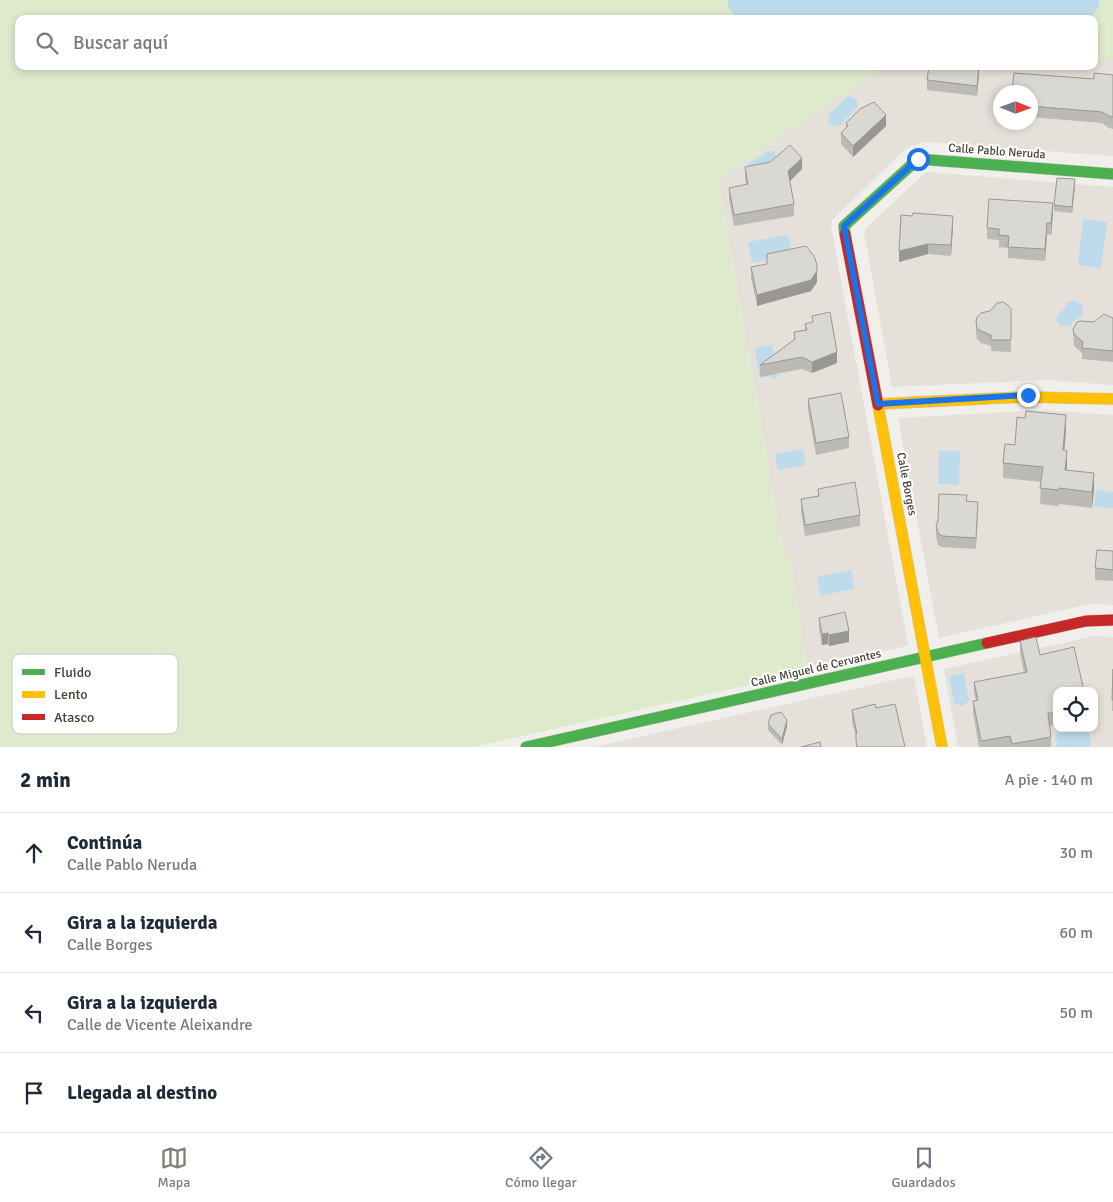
<!DOCTYPE html>
<html lang="es">
<meta charset="utf-8">
<style>
body{margin:0;font-family:Signika,sans-serif;background:#f2f2f3;color:#1f2937}
.controls{position:absolute;right:15px;bottom:15px;display:grid;overflow:hidden;border-radius:10px;box-shadow:0 2px 8px #0003}
.controls button{width:45px;height:45px;display:grid;place-items:center;padding:0;border:0;border-bottom:1px solid #e0e1e3;background:#fff;color:#1f2937;font:25px sans-serif}
.compass{position:absolute;left:993px;top:85px;width:45px;height:45px;border-radius:50%;background:#fff;box-shadow:0 2px 8px #0003;rotate:91deg}
.stop{position:absolute;width:15px;height:15px;margin:-11px;border:4px solid #1a73e8;border-radius:50%;background:#fff}
.stop.end{background:#1a73e8;border-color:#fff;box-shadow:0 1px 5px #0008}
.list{margin:0;padding:0;list-style:none}
h2{display:flex;justify-content:space-between;align-items:center;height:65px;margin:0;padding:0 20px;font-size:21px}
h2 small{font-size:16px;font-weight:400;color:#747a83}
.list li{display:grid;grid-template-columns:32px 1fr auto;gap:15px;align-items:center;box-sizing:border-box;height:80px;padding:0 20px;border-top:1px solid #e0e1e3}
.list b{display:block;font-size:19px;white-space:nowrap}
.list p{margin:0;font-size:16px;white-space:nowrap;color:#747a83}
.list em{font-size:16px;font-style:normal;color:#747a83}
.icon{flex:none;width:28px;height:28px;fill:none;stroke:currentColor;stroke-width:2;stroke-linecap:round;stroke-linejoin:round}
.map{position:relative;flex:none;width:1113px;height:747px;overflow:hidden}
.search{position:absolute;background:#fff;box-shadow:0 2px 8px #0003;left:15px;right:15px;top:15px;height:55px;display:flex;align-items:center;gap:12px;box-sizing:border-box;padding:0 18px;border-radius:10px;color:#747a83;font-size:19px}
.sheet{height:385px;background:#fff}
nav{display:flex;justify-content:space-around;align-items:center;box-sizing:border-box;height:70px;border-top:1px solid #e0e1e3;background:#fff;font-size:14px;color:#747a83}
nav a{display:grid;justify-items:center;gap:2px}
nav .on{color:#827d76}
.map>svg:first-child{display:block}
.residential{fill:#e5e0d9;fill-rule:evenodd}
.green{fill:#dfeacc}
.water{fill:#bedbec}
.lines{fill:none;stroke-linecap:round;stroke-linejoin:round}
.river{stroke:#bedbec;stroke-width:39}
.fast-casing{stroke:#d0ccc2;stroke-width:12}
.slow-casing{stroke:#d0ccc2;stroke-width:12}
.jam-casing{stroke:#d0ccc2;stroke-width:12}
.fast{stroke:#4caf50;stroke-width:11}
.slow{stroke:#ffc107;stroke-width:11}
.jam{stroke:#c62828;stroke-width:11}
.wall{fill:#bbbab5}
.shaded-wall{fill:#999794}
.building{fill:#dad8d3;stroke:#999794}
.route{stroke:#1a73e8;stroke-width:6}
.labels{text-anchor:middle;stroke-width:4;stroke-linejoin:round;paint-order:stroke}
.street-label{font-size:12px;fill:#474037;stroke:#fff}
.key{fill:#fff;stroke:#c8c6c3;stroke-width:1}
.key-label{font-size:14px;fill:#474037}
</style>
<div class="map">
<svg width="1113" height="747" viewBox="0 0 1113 747">
<rect width="100%" height="100%" fill="#f1efeb"/>
<!-- residential -->
<g class="residential">
<path d="M1094,59L1113,60V156L925,142L909,147L901,153L832,220L831,226L908,644L907,646L807,668L790,555H784L718,180L884,66H1094ZM1000,92H1030V122H1000Z"/>
<polygon points="926,172 1113,187 1113,385 1045,380 892,387 864,232 868,226"/>
<polygon points="1043,410 1113,415 1113,605 1090,604 939,638 898,418"/>
<path d="M1094,636L1113,637V747H958L944,669ZM1057,691H1094V728H1057Z"/>
<polygon points="912,676 914,677 927,747 594,747"/>
</g>
<!-- green -->
<polygon class="green" points="0,0 1113,0 1113,60 1094,59 1094,19 19,19 19,66 884,66 718,180 784,554 790,554 808,672 473,747 0,747"/>
<!-- water -->
<g class="water">
<polygon points="848,96 857,99 858,107 838,127 831,125 828,122 829,117 828,115"/>
<polygon points="769,151 773,151 776,155 776,157 770,164 747,168 747,165"/>
<polygon points="1083,219 1107,222 1101,268 1078,265"/>
<polygon points="788,235 791,248 784,257 752,263 748,242"/>
<polygon points="1074,300 1083,305 1083,314 1069,326 1060,325 1057,322 1057,315 1064,309 1067,303"/>
<polygon points="772,345 778,376 774,379 770,376 760,378 755,348"/>
<polygon points="803,449 806,465 778,470 775,454"/>
<polygon points="939,451 960,451 959,485 938,484"/>
<polygon points="1096,490 1113,492 1113,508 1094,506"/>
<polygon points="851,570 855,588 821,596 817,577"/>
<polygon points="964,673 969,701 962,706 954,703 949,676"/>
<polygon points="1089,729 1091,747 1057,747 1056,733"/>
</g>
<g class="lines">
<!-- river -->
<polyline class="river" points="747,0 960,12 1051,6 1080,0"/>
<!-- fast casing -->
<g class="fast-casing">
<g id="fast">
<polyline points="845,234 844,226 918,159 1113,174"/>
<polyline points="526,747 987,643"/>
</g>
</g>
<!-- slow casing -->
<g class="slow-casing">
<g id="slow">
<polyline points="878,404 1025,397 1113,399"/>
<polyline points="878,405 942,747"/>
</g>
</g>
<!-- jam casing -->
<g class="jam-casing">
<g id="jam">
<polyline points="845,234 878,405"/>
<polyline points="987,643 1086,621 1113,620"/>
</g>
</g>
<!-- fast -->
<use href="#fast" class="fast"/>
<!-- slow -->
<use href="#slow" class="slow"/>
<!-- jam -->
<use href="#jam" class="jam"/>
</g>
<!-- wall -->
<g class="wall">
<polygon points="979,74 977,96 927,90 927,80"/>
<polygon points="1113,75 1113,129 1109,128 1102,123 1030,117 1030,92"/>
<polygon points="846,123 886,126 853,157 841,144 841,133 846,128"/>
<polygon points="745,167 802,169 790,181 794,204 794,216 734,226 729,199 729,188 746,185 745,178"/>
<polygon points="1075,185 1072,213 1054,211 1054,205"/>
<polygon points="1053,214 1051,235 1047,234 1045,261 1008,258 1008,248 999,247 999,240 987,239 987,228"/>
<polygon points="953,226 951,256 928,254 899,262"/>
<polygon points="751,267 817,276 817,282 811,291 757,306 751,278"/>
<polygon points="1011,309 1011,352 991,351 991,346 981,343 977,339 976,334 976,322"/>
<polygon points="812,316 837,363 812,373 802,369 760,377 760,365 794,340 794,332 805,330 805,324 812,322"/>
<polygon points="1113,318 1113,362 1082,359 1082,353 1074,346 1073,329 1094,322"/>
<polygon points="808,399 849,437 849,448 816,455 808,410"/>
<polygon points="1066,431 1064,450 1067,467 1067,470 1094,489 1092,508 1059,504 1058,506 1040,504 1041,482 1003,478 1003,463 1015,445"/>
<polygon points="818,489 860,515 860,526 805,536 801,511 801,499 818,496"/>
<polygon points="966,501 978,513 976,549 942,547 938,545 936,536 936,525"/>
<polygon points="1113,551 1113,581 1095,580 1095,568"/>
<polygon points="819,618 849,642 829,646 828,644 822,645 819,629"/>
<polygon points="1020,641 1040,655 1057,691 1057,725 1049,726 1051,737 1051,747 979,747 973,713 973,701 976,700 974,694 974,682 1024,673 1020,653"/>
<polygon points="1113,669 1113,711 1112,711"/>
<polygon points="876,708 905,747 856,747 856,738 852,721 852,710"/>
<polygon points="768,724 787,726 782,745 768,730"/>
</g>
<!-- shaded-wall -->
<g class="shaded-wall">
<polygon points="979,66 979,74 977,96 977,86"/>
<polygon points="886,115 886,126 853,157 853,146"/>
<polygon points="802,158 802,169 788,183 788,171"/>
<polygon points="1075,179 1075,185 1072,213 1072,207"/>
<polygon points="1053,203 1053,214 1051,235 1051,223"/>
<polygon points="953,216 953,226 951,256 951,245"/>
<polygon points="1047,223 1047,234 1045,261 1045,249"/>
<polygon points="928,244 928,254 899,262 899,251"/>
<polygon points="817,265 817,282 811,291 757,306 757,295"/>
<polygon points="837,352 837,363 812,373 812,362"/>
<polygon points="1066,415 1066,431 1063,466 1063,450"/>
<polygon points="1067,451 1067,467 1065,486 1065,470"/>
<polygon points="1094,473 1094,489 1092,508 1092,492"/>
<polygon points="849,631 849,642 829,646 829,635"/>
<polygon points="828,633 828,644 822,645 822,634"/>
<polygon points="787,720 787,726 782,745 782,739"/>
</g>
<!-- building -->
<g class="building">
<polygon points="929,66 979,66 977,86 927,80"/>
<polygon points="1014,73 1094,79 1094,73 1113,75 1113,117 1109,116 1102,112 1030,106 1030,92 1012,92"/>
<polygon points="874,102 886,115 853,146 841,133 848,126 846,123 860,109"/>
<polygon points="790,145 802,158 788,171 794,204 734,215 729,188 748,184 745,167 770,162"/>
<polygon points="1057,178 1075,179 1072,207 1054,205"/>
<polygon points="989,199 1053,203 1051,223 1047,223 1045,249 1008,247 1009,236 999,235 999,229 987,228"/>
<polygon points="913,213 953,216 951,245 928,244 899,251 901,215 912,216"/>
<polygon points="806,246 814,256 817,265 817,271 811,280 757,295 751,267 767,264 767,254"/>
<polygon points="1003,302 1008,305 1011,309 1011,340 991,340 991,335 981,331 977,328 976,322 977,317 981,313 990,311 997,303"/>
<polygon points="830,312 837,352 812,362 802,357 760,365 795,339 794,332 807,330 805,324 813,322 812,316"/>
<polygon points="1104,314 1113,318 1113,351 1082,348 1083,342 1074,334 1073,329 1077,322 1081,321 1094,322"/>
<polygon points="841,393 849,437 816,443 808,399"/>
<polygon points="1026,411 1066,415 1063,450 1067,451 1065,470 1094,473 1092,492 1059,488 1058,490 1040,488 1043,467 1003,463 1005,444 1015,445 1017,417 1025,418"/>
<polygon points="855,482 860,515 805,525 801,499 819,496 818,489"/>
<polygon points="939,494 967,495 966,501 978,502 976,538 942,536 938,533 936,525 938,520"/>
<polygon points="1097,550 1113,551 1113,570 1095,568"/>
<polygon points="845,612 849,631 829,635 828,633 822,634 819,618"/>
<polygon points="1036,637 1040,655 1074,647 1084,691 1057,691 1057,713 1048,713 1051,737 1012,744 1010,736 981,741 973,701 978,700 974,682 1027,672 1020,641"/>
<polygon points="1113,669 1113,700 1112,700"/>
<polygon points="875,704 876,708 895,704 905,747 857,747 856,741 856,734 857,734 852,710"/>
<polygon points="781,712 787,720 782,739 768,724 771,715"/>
<polygon points="820,742 821,747 801,747"/>
</g>
<g class="lines">
<!-- route -->
<polyline class="route" points="918,159 844,226 878,404 1028,395"/>
</g>
<g class="labels">
<!-- street labels -->
<g class="street-label">
<text transform="translate(997 151) rotate(4)" y="4">Calle Pablo Neruda</text>
<text transform="translate(907 484) rotate(79)" y="4">Calle Borges</text>
<text transform="translate(816 668) rotate(-13)" y="4">Calle Miguel de Cervantes</text>
</g>
</g>
<!-- legend -->
<rect x="12" y="654" width="166" height="80" rx="8" class="key"/>
<rect x="22" y="669" width="23" height="6" fill="#4caf50"/>
<rect x="22" y="691" width="23" height="7" fill="#ffc107"/>
<rect x="22" y="714" width="23" height="6" fill="#c62828"/>
<g class="key-label">
<text x="54" y="677">Fluido</text>
<text x="54" y="699">Lento</text>
<text x="54" y="722">Atasco</text>
</g>
</svg>
<div class="controls">
<button><svg class="icon" aria-label="locate" viewBox="0 0 24 24"><circle cx="12" cy="12" r="6"/><path d="M12 2v4M12 18v4M2 12h4M18 12h4"/></svg></button>
</div>
<svg class="compass" viewBox="-18 -18 36 36"><path d="M0-13l5 13h-10z" fill="#e53935"/><path d="M0 13l5-13h-10z" fill="#747a83"/></svg>
<div class="stop" style="left:918px;top:159px"></div>
<div class="stop end" style="left:1028px;top:395px"></div>
<div class="search"><svg class="icon" aria-label="search" viewBox="0 0 24 24"><circle cx="10" cy="10" r="6"/><path d="M15 15l6 6"/></svg>Buscar aquí</div>
</div>
<section class="sheet">
<h2>2 min<small>A pie · 140 m</small></h2>
<ul class="list">
<li><svg class="icon" aria-label="ahead" viewBox="0 0 24 24"><path d="M12 20V5M6 11l6-6 6 6"/></svg><div><b>Continúa</b><p>Calle Pablo Neruda</p></div><em>30 m</em></li>
<li><svg class="icon" aria-label="left" viewBox="0 0 24 24"><path d="M17 20v-9H6M10 6l-5 5 5 5"/></svg><div><b>Gira a la izquierda</b><p>Calle Borges</p></div><em>60 m</em></li>
<li><svg class="icon" aria-label="left" viewBox="0 0 24 24"><path d="M17 20v-9H6M10 6l-5 5 5 5"/></svg><div><b>Gira a la izquierda</b><p>Calle de Vicente Aleixandre</p></div><em>50 m</em></li>
<li><svg class="icon" aria-label="arrive" viewBox="0 0 24 24"><path d="M6 21V4h12l-3 4 3 4H6"/></svg><div><b>Llegada al destino</b></div></li>
</ul>
</section>
<nav>
<a class="on"><svg class="icon" aria-label="map" viewBox="0 0 24 24"><path d="M3 6l6-2 6 2 6-2v14l-6 2-6-2-6 2zM9 4v14M15 6v14"/></svg>Mapa</a>
<a><svg class="icon" aria-label="directions" viewBox="0 0 24 24"><path d="M12 3l9 9-9 9-9-9zM9 14v-3h6M13 9l2 2-2 2"/></svg>Cómo llegar</a>
<a><svg class="icon" aria-label="saved" viewBox="0 0 24 24"><path d="M7 4h10v16l-5-4-5 4z"/></svg>Guardados</a>
</nav>
